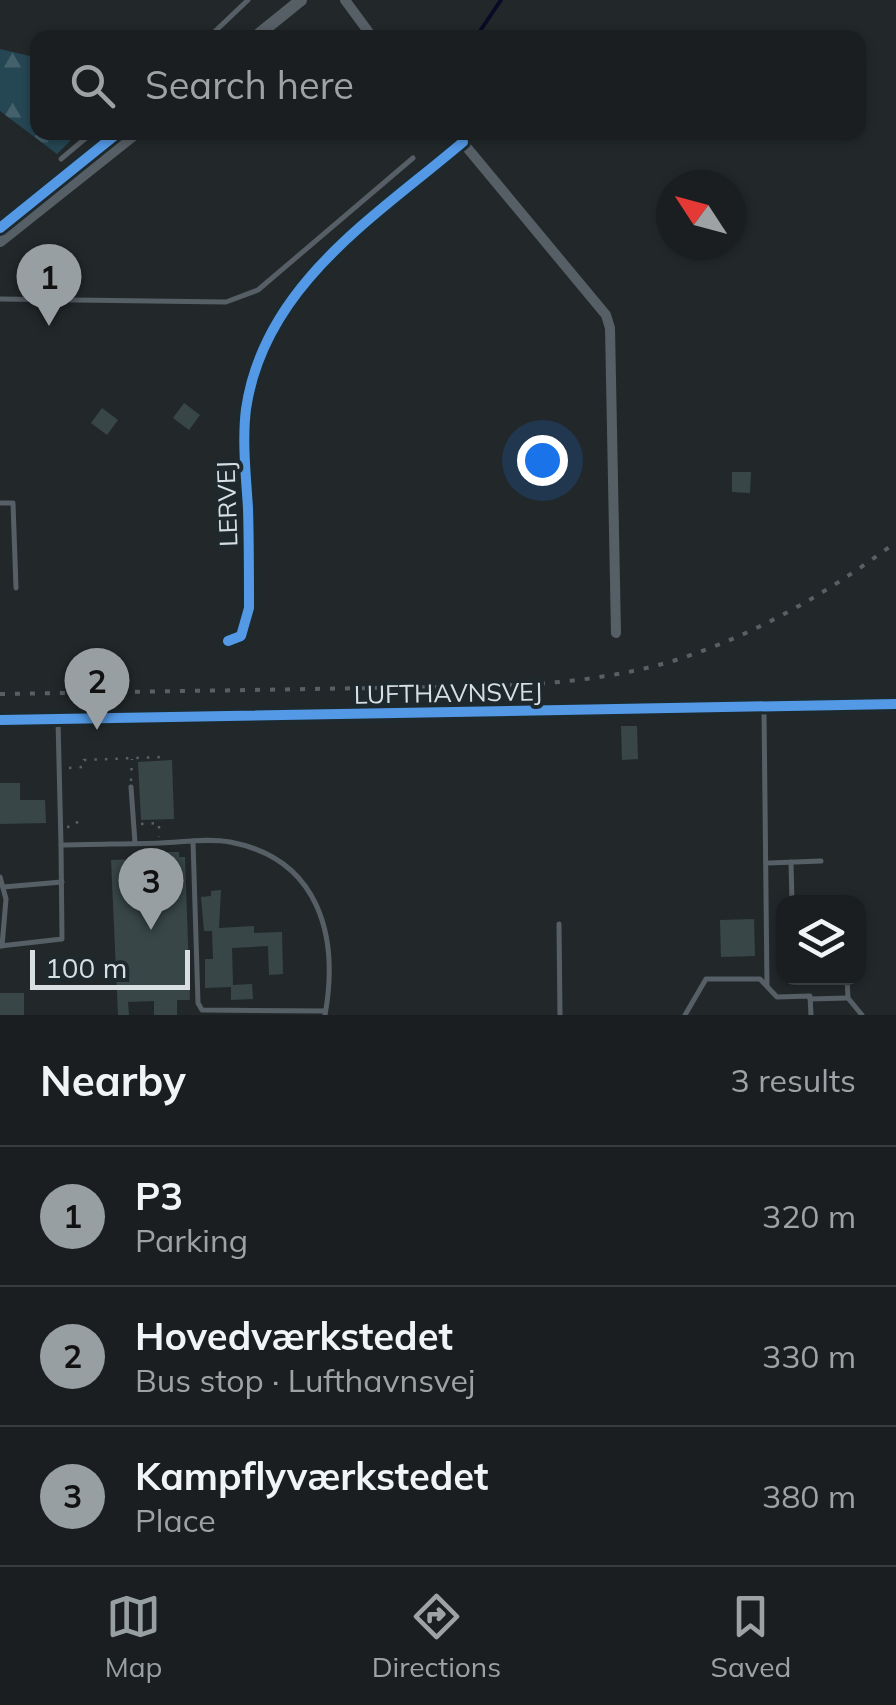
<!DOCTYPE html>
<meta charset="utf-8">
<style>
body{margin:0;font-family:Mulish,sans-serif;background:#272b2d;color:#f1f3f6}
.controls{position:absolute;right:30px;bottom:30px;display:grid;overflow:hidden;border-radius:20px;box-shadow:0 2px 8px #0004}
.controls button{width:90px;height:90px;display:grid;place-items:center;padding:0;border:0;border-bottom:2px solid #383c3e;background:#1a1e20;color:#f1f3f6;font:50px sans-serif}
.compass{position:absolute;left:656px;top:170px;width:90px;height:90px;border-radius:50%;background:#1a1e20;box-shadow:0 2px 8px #0004;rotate:306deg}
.scale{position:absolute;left:30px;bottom:25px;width:160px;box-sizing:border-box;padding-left:10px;border:5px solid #d8dfe2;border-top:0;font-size:28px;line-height:35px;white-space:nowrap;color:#d8dfe2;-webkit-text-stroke:8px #1e292e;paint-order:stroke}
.you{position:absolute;left:542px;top:460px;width:35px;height:35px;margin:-25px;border:8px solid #fff;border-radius:50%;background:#1a73e8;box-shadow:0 0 0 15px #1a73e833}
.badge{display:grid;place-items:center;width:65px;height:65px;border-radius:50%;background:#989fa2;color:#111;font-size:32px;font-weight:700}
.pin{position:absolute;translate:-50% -82px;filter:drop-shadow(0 2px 5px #0008)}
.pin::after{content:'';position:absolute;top:52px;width:35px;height:30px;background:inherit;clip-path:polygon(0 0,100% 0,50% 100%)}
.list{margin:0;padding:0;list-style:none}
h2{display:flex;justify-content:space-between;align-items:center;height:130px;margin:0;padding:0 40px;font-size:42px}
h2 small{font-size:32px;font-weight:400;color:#9fa2a5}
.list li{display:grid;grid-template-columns:65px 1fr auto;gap:30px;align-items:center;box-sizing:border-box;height:140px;padding:0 40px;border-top:2px solid #383c3e}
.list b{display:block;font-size:38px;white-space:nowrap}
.list p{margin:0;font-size:32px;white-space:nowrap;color:#9fa2a5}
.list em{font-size:32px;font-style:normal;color:#9fa2a5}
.icon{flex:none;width:55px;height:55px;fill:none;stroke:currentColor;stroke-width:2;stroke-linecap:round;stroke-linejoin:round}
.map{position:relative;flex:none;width:896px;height:1015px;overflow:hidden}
.search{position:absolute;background:#1a1e20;box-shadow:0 2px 8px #0004;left:30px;right:30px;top:30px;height:110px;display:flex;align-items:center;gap:25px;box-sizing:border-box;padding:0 35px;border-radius:20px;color:#9fa2a5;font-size:38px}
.sheet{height:550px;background:#1a1e20}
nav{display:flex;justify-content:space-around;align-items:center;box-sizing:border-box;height:140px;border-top:2px solid #383c3e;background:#1a1e20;font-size:28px;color:#9fa2a5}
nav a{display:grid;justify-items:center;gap:5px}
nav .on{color:#989fa2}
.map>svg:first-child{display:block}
.forest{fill:url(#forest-firs)}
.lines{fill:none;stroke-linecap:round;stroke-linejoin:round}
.stream{stroke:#090b25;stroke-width:4}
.building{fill:#384648}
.path{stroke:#596066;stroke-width:2.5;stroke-dasharray:2.5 8;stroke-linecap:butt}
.service{stroke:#575f66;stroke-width:5}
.minor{stroke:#575f66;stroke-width:10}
.tertiary{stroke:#575f66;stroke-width:12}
.rail{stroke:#595f64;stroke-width:4;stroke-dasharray:5 10;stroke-linecap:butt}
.cycleway-casing{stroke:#1e292e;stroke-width:16}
.cycleway{stroke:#5399e6;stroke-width:10}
.labels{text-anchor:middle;stroke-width:8;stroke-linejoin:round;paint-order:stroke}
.street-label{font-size:25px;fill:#d8dfe2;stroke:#1e292e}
</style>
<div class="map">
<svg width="896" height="1015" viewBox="0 0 896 1015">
<defs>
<pattern id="forest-firs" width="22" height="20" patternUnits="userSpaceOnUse" patternTransform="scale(2.5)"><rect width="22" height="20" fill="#254653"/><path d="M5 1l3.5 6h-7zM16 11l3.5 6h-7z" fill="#44606b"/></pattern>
</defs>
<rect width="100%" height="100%" fill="#22282a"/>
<!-- forest -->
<polygon class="forest" points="0,49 34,57 37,63 38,132 78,133 57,154 0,111"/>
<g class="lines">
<!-- stream -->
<polyline class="stream" points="476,37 501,0"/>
</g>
<!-- building -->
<g class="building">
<polygon points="184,403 200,415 189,430 173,418"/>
<polygon points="102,408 118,420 107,435 91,423"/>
<polygon points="732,472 751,472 750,493 732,492"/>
<polygon points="621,726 637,726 638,759 622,760"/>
<polygon points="172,760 174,819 141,820 138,762"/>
<polygon points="0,783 20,783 20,800 45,800 46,823 0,824"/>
<polygon points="164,852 179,852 179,857 185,857 190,1000 177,1000 177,1015 154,1015 154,1001 128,1002 129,1015 118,1015 111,860 164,858"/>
<polygon points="221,890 219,928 254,926 254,933 282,932 283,974 269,975 268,946 232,948 233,985 252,984 253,999 231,1000 231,987 205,988 205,959 213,959 212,931 204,931 201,897 211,896 211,891"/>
<polygon points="754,919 755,956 721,957 720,920"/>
<rect x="0" y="993" width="24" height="22"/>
</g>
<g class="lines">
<!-- path -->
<g class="path">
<polyline points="69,768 83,767 84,760 161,757"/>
<polyline points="131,781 132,759"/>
<polyline points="141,824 159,823 159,837"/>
<polyline points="67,827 74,826 79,820"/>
<polyline points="776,939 784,939"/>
</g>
<!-- service -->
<g class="service">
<polyline points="208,38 248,0"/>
<polyline points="61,159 93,132"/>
<polyline points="0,299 226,302 258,290 413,158"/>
<polyline points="0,503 13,503 16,588"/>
<polyline points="764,710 767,986"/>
<path d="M58,720L61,845C94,844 128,844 161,843C184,842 208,838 230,842C320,859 339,937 325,1015"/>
<polyline points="131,787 135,843"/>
<polyline points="193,841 198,1003 202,1010 325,1011"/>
<polyline points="791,862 792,902"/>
<polyline points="769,863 821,861"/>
<polyline points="0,877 6,899 2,946"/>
<polyline points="3,887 62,882"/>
<polyline points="559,924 560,1015"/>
<polyline points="0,946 62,939 61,845"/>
<polyline points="847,978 848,998 862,1015"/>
<polyline points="810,999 847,998"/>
<polyline points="685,1015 706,979 760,979 777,997 810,996 811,1015"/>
</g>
<!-- minor -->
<g class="minor">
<polyline points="345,0 373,38"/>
<polyline points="454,132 606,315 610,328 616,633"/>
<path d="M228,641L241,636L249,608C249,575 249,541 248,508C246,476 242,441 246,409C264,285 375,217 463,142"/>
</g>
<!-- tertiary -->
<g class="tertiary">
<polyline points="254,38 301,0"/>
<polyline points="0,241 137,132"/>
<polyline points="0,720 896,704"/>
</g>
<!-- rail -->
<path class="rail" d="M0,694C124,692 249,690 373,688C474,686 578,690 676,660C757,634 828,593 896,542"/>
<!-- cycleway casing -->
<g class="cycleway-casing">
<g id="cycleway">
<polyline points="0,228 119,132"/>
<path d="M228,641L241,636L249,608C249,575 249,541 248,508C246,476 242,441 246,409C264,285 375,217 463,142"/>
<polyline points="0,720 896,704"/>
</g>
</g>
<!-- cycleway -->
<use href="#cycleway" class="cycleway"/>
</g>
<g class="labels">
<!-- street labels -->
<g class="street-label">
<text transform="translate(227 504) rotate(-92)" y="9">LERVEJ</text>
<text transform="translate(448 693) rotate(-1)" y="9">LUFTHAVNSVEJ</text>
</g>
</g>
</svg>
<div class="controls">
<button><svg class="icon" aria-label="layers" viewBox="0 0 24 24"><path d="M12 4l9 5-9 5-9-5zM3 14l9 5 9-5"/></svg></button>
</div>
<svg class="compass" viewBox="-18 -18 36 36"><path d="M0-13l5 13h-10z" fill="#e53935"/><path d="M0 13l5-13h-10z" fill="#9fa2a5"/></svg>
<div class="scale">100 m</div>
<div class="you"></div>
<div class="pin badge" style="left:49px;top:326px">1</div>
<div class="pin badge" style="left:97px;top:730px">2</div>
<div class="pin badge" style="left:151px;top:930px">3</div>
<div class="search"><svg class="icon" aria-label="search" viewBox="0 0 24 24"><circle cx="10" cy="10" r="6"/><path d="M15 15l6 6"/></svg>Search here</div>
</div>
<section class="sheet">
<h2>Nearby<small>3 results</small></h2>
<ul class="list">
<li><span class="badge">1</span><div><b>P3</b><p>Parking</p></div><em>320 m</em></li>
<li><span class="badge">2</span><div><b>Hovedværkstedet</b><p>Bus stop · Lufthavnsvej</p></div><em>330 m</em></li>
<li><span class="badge">3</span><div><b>Kampflyværkstedet</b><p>Place</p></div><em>380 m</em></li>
</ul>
</section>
<nav>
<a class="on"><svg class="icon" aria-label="map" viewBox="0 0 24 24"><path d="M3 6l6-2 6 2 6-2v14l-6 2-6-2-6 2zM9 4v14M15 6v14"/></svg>Map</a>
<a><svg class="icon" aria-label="directions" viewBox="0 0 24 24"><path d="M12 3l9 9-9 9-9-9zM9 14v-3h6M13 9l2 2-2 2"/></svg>Directions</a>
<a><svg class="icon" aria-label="saved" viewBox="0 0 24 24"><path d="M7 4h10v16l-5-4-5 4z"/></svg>Saved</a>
</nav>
